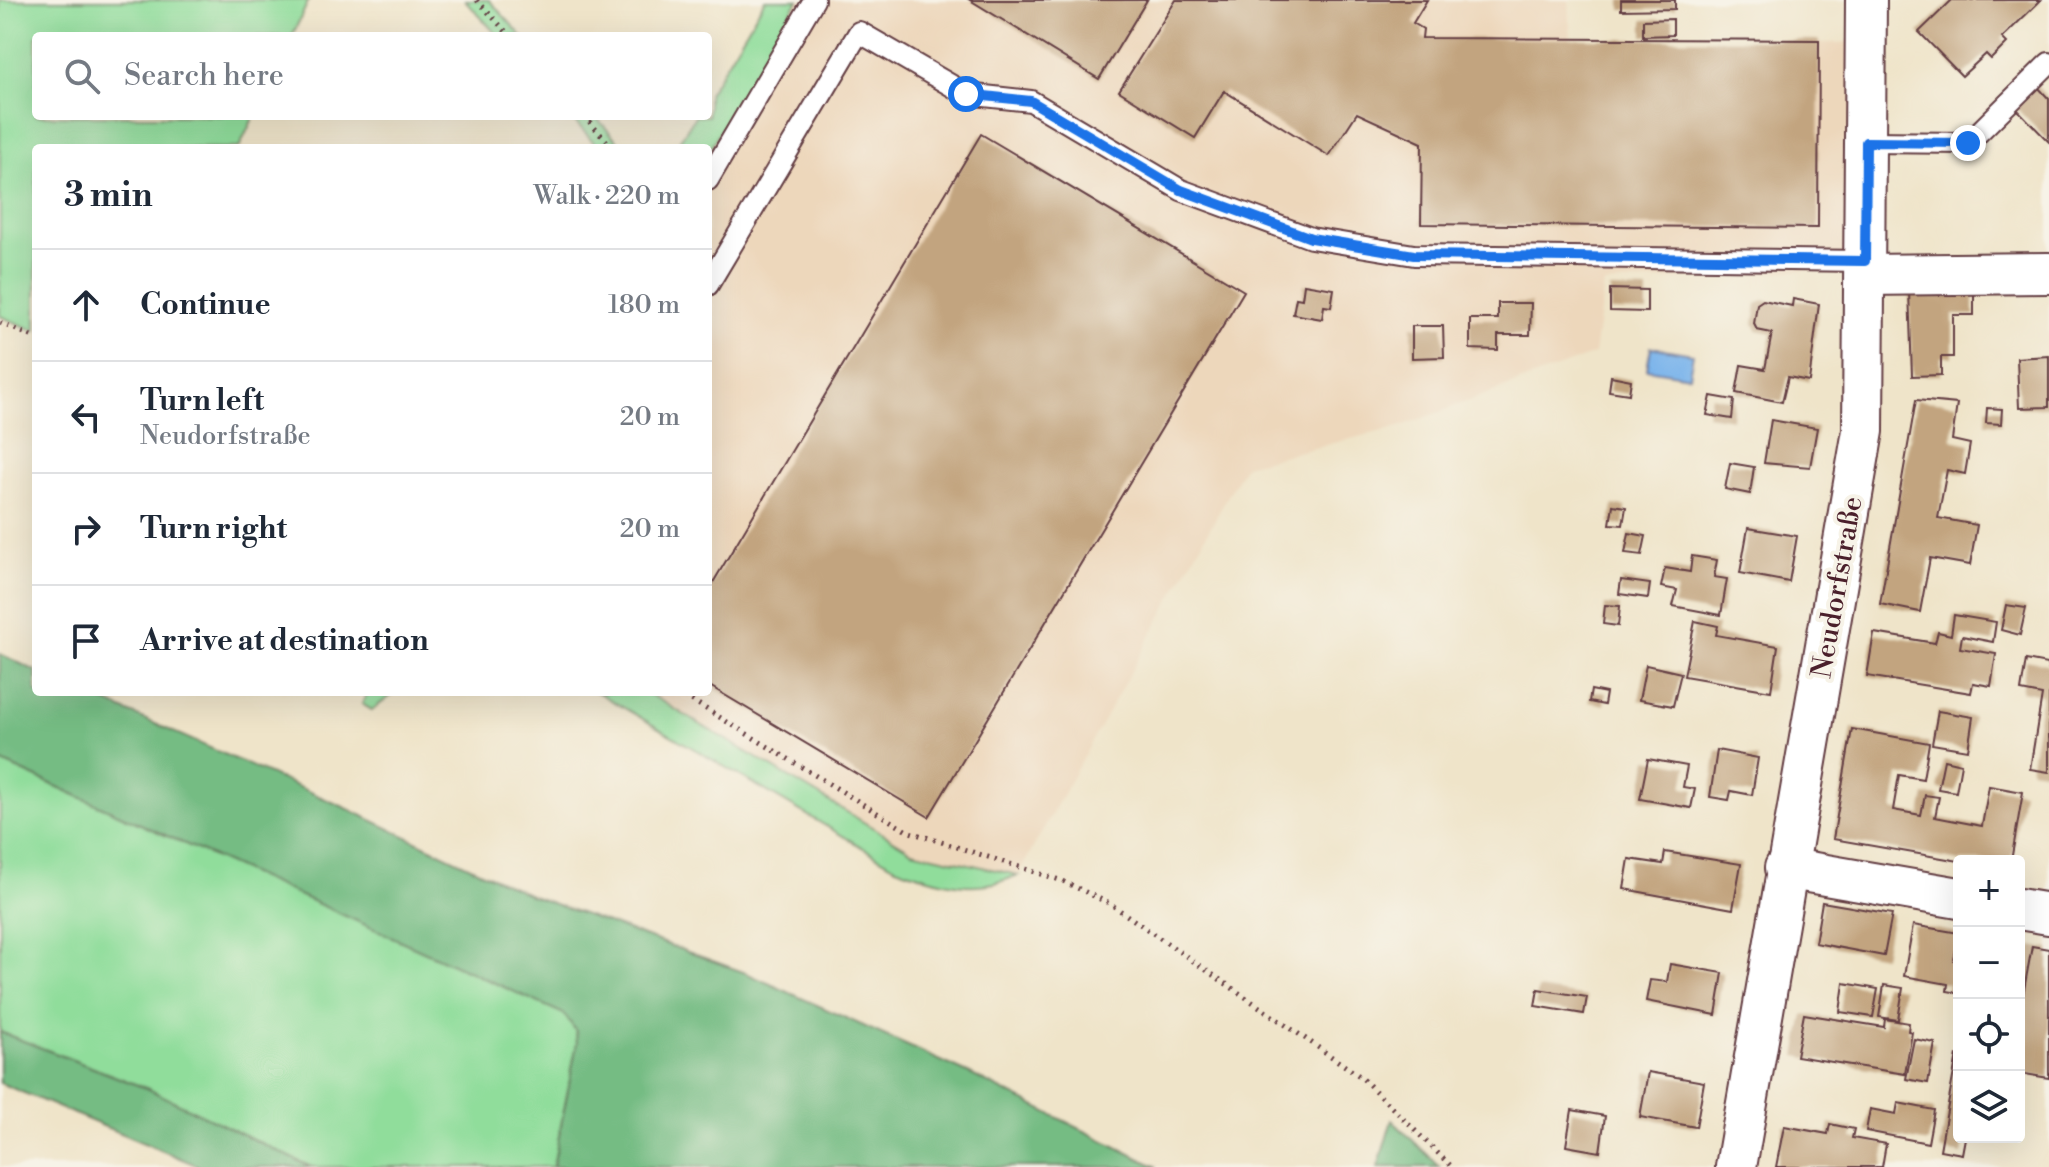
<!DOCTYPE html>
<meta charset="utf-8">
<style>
body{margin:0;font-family:"Libre Bodoni",serif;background:#f6f6f7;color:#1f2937}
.controls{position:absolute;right:24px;bottom:24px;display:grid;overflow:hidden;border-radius:8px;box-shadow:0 8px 32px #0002}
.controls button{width:72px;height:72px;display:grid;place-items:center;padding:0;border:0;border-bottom:2px solid #e0e1e3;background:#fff;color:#1f2937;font:40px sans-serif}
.stop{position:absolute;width:24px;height:24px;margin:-18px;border:6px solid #1a73e8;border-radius:50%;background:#fff}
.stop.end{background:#1a73e8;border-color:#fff;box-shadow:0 2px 8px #0008}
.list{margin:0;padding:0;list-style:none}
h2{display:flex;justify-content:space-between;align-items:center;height:104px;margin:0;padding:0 32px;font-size:34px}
h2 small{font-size:26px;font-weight:400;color:#747a83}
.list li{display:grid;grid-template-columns:52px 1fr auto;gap:24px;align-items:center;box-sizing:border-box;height:112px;padding:0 32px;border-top:2px solid #e0e1e3}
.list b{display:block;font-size:30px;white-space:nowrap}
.list p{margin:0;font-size:26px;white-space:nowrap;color:#747a83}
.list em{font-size:26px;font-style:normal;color:#747a83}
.icon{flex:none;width:44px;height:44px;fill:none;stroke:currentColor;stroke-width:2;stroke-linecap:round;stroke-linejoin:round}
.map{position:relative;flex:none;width:2049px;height:1167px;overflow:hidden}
.search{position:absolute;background:#fff;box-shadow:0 8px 32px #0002;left:32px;top:32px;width:680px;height:88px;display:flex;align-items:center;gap:20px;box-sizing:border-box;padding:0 28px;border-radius:8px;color:#747a83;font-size:30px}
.panel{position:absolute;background:#fff;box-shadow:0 8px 32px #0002;left:32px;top:144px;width:680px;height:552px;border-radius:8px}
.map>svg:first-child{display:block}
.built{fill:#edd7bb}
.green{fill:#90dd9b;stroke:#6d7e63;stroke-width:2}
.forest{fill:#74bc83;stroke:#5f6e57;stroke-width:2}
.water{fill:#7ab4eb;stroke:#626a8b;stroke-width:2}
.building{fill:#c2a47f}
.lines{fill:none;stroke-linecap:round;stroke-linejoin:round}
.service-casing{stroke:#633d43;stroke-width:24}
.minor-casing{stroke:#633d43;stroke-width:44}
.path{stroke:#633d43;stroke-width:5;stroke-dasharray:2 6;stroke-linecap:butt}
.service{stroke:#fff;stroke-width:20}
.minor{stroke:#fff;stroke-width:40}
.route{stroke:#1a73e8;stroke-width:10}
.labels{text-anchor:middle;stroke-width:8;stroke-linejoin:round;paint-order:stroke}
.street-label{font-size:28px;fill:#4a1f2b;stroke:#f7f3e8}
</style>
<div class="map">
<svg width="2049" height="1167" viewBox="0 0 2049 1167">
<rect width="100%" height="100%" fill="#f7f3e8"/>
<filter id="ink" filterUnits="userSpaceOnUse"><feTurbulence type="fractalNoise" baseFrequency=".0125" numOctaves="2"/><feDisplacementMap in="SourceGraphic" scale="16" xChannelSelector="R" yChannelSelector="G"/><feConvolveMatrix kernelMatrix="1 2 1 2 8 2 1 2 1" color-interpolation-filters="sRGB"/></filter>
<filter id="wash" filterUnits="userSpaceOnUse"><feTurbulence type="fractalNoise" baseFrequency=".006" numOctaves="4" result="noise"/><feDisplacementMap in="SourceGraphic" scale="32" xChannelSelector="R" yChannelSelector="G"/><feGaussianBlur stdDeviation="1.8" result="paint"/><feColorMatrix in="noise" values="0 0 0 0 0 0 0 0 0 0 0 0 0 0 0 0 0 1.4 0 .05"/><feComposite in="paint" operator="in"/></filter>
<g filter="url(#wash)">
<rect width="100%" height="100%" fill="#efe4c9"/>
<!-- built -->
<polygon class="built" points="798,0 1569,0 1571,42 1863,43 1861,266 1604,284 1594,354 1399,427 1245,465 1018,875 912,851 646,692 708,692 708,152"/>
<!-- green -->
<g class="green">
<polygon points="0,0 309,0 292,36 36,36 36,116 254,116 239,148 36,148 36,331 0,316"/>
<polygon points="465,0 489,0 522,36 498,36"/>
<polygon points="765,0 798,0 708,152 708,148 675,148 695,116 708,116 708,94"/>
<polygon points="570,116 595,116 624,148 599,148"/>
<polygon points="368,692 396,692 372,710 362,704"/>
<path d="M597,692H646L912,851L1018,875C975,895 939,882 896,867Z"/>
<polygon points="0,761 564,1014 576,1031 577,1043 553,1167 311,1167 148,1089 0,1032"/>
</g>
<!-- forest -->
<g class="forest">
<polygon points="0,654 36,671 36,692 83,692 346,808 530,895 746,973 970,1074 1157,1167 553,1167 577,1043 576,1031 564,1014 0,761"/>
<polygon points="0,1032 148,1089 311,1167 201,1167 0,1083"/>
<polygon points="1392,1120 1440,1167 1378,1167"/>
</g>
<!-- water -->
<polygon class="water" points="1651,347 1693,354 1689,376 1647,369"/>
<g id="blocks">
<!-- building -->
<g class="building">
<polygon points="970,0 1147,0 1099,79"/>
<polygon points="1176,0 1427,0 1413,23 1423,29 1422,38 1819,40 1818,228 1421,224 1422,143 1357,113 1329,156 1224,91 1195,138 1119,91"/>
<polygon points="1621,0 1675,0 1675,9 1621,10"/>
<polygon points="1952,0 2041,0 2002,38 2007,43 1991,59 1986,54 1962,76 1919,32"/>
<polygon points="1673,19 1673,35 1643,36 1643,20"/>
<polygon points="2037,86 2049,99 2049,142 2015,107"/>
<polygon points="981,134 1244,291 929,817 708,685 708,591"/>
<polygon points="1304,284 1334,289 1331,307 1324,306 1322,319 1293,314 1296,298 1302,299"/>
<polygon points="1610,289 1647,290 1647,312 1610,311"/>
<polygon points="1909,290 1974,290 1974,315 1953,315 1953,357 1941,357 1941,375 1912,376"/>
<polygon points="1793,299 1819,304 1809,381 1788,377 1782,402 1736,393 1741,365 1765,369 1772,333 1757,330 1754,324 1757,304 1763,300 1792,306"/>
<polygon points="1498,303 1531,303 1530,335 1498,335 1498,350 1470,349 1470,319 1498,319"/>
<polygon points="1412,326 1443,326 1444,357 1412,358"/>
<polygon points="2049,356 2049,407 2019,408 2017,358"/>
<polygon points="1611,376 1631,380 1629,394 1609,391"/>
<polygon points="1711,396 1734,400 1732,419 1707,415"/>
<polygon points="1916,400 1957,404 1952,440 1970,444 1965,474 1947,470 1938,518 1977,525 1970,565 1930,558 1920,612 1880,604"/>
<polygon points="1987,408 2002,409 2001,424 1986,423"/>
<polygon points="1771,420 1817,428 1810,467 1764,463"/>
<polygon points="1730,463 1754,467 1750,494 1725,489"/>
<polygon points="1613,505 1626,507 1623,525 1610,524"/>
<polygon points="1748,528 1797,536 1789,582 1740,573"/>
<polygon points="1629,533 1646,536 1642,555 1625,553"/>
<polygon points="1692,556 1717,560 1714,577 1727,579 1721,615 1673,606 1677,590 1661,587 1665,568 1690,572"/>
<polygon points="1621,580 1650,584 1648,598 1619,594"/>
<polygon points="1605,605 1620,606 1618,626 1603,624"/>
<polygon points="2006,605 2026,608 2020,635 2001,630"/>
<polygon points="1954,615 1996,622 1993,642 1962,636 1960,648 1996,654 1991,686 1973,683 1971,693 1867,676 1874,633 1935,643 1938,632 1951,635"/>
<polygon points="1695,621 1718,626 1716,635 1778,646 1771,691 1684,676"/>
<polygon points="2026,660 2047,664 2049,671 2049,772 2030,769 2042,695 2021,691"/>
<polygon points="1646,665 1681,673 1673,706 1639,700"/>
<polygon points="1591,690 1606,693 1604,705 1589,702"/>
<polygon points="1938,711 1973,717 1968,750 1932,744"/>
<polygon points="1852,729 1929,743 1923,779 1899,775 1893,810 1921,815 1925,795 1939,797 1935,817 1982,826 1989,786 2023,792 2011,861 1959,861 1833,839"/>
<polygon points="1717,750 1758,758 1752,795 1731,791 1729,800 1710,797"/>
<polygon points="1648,759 1687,766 1683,787 1695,789 1691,808 1640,799"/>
<polygon points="1944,760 1961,764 1956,792 1938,789"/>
<polygon points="1665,852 1741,864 1733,909 1624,889 1629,859 1663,864"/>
<polygon points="1822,902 1892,914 1884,956 1815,943"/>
<polygon points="1913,925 1959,933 1954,960 1959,961 1959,993 1947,991 1948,984 1904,976"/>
<polygon points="2032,946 2049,949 2049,1078 2019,1073 2019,1017"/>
<polygon points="1670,964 1723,973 1716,1015 1646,1001 1650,980 1667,982"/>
<polygon points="1844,983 1878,989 1873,1017 1840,1012"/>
<polygon points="1884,985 1903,988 1898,1020 1879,1017"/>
<polygon points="1538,989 1587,997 1584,1014 1535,1006"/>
<polygon points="1804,1014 1884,1027 1885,1019 1909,1023 1908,1031 1912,1032 1905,1074 1796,1056"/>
<polygon points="1914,1039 1935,1043 1928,1083 1906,1079"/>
<polygon points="1957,1055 1959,1137 1965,1138 1962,1154 1940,1150"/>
<polygon points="1648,1072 1704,1082 1696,1127 1640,1117"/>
<polygon points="1898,1103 1934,1110 1928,1143 1866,1131 1870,1109 1896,1114"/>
<polygon points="1572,1110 1605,1116 1600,1152 1566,1146"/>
<polygon points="1830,1124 1854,1129 1852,1138 1886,1144 1882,1167 1776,1167 1784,1126 1828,1134"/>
</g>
</g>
</g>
<g filter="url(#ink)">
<use href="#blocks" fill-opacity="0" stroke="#633d43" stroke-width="2"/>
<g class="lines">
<!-- service casing -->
<g class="service-casing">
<g id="service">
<polyline points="1866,142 1968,143 2049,63"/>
<polyline points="708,180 814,0"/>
<polyline points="708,285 859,32 966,94 1031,101 1181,190 1311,238 1414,255 1865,261"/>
</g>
</g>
<!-- minor casing -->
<g class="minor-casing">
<g id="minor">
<polyline points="1865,275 2049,273"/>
<polyline points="1785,868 1959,898"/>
<polyline points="2019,909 2049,914"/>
<polyline points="1736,1167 1863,431 1866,0"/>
</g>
</g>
<!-- path -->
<g class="path">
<polyline points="477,0 510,36"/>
<polyline points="584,116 613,148"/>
<polyline points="0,323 36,338"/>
<polyline points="678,692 907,831 1063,881 1112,905 1361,1077 1452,1167"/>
</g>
<!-- service -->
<use href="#service" class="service"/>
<!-- minor -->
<use href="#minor" class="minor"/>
</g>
</g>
<g class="lines" filter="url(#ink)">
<!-- route -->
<polyline class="route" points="966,94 1031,101 1181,190 1311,238 1414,255 1865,261 1866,142 1968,143"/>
</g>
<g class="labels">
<!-- street labels -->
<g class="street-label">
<text transform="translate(1836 587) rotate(-80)" y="10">Neudorfstraße</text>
</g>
</g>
</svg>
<div class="controls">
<button>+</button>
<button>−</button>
<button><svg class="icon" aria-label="locate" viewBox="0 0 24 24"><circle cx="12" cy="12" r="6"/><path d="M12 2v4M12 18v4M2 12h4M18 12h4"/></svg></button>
<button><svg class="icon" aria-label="layers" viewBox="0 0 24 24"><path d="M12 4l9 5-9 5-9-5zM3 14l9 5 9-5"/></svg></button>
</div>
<div class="stop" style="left:966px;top:94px"></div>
<div class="stop end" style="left:1968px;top:143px"></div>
<div class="search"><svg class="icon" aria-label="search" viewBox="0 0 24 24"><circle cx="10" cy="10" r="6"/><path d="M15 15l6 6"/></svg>Search here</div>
<section class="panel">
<h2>3 min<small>Walk · 220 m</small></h2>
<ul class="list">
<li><svg class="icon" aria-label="ahead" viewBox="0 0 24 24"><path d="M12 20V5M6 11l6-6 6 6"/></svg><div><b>Continue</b></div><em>180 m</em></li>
<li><svg class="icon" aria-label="left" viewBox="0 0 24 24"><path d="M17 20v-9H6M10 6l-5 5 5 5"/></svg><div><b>Turn left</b><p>Neudorfstraße</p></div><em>20 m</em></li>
<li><svg class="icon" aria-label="right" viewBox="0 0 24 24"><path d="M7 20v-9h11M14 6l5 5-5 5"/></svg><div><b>Turn right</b></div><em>20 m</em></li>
<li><svg class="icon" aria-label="arrive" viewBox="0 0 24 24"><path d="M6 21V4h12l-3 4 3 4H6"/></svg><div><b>Arrive at destination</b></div></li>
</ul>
</section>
</div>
